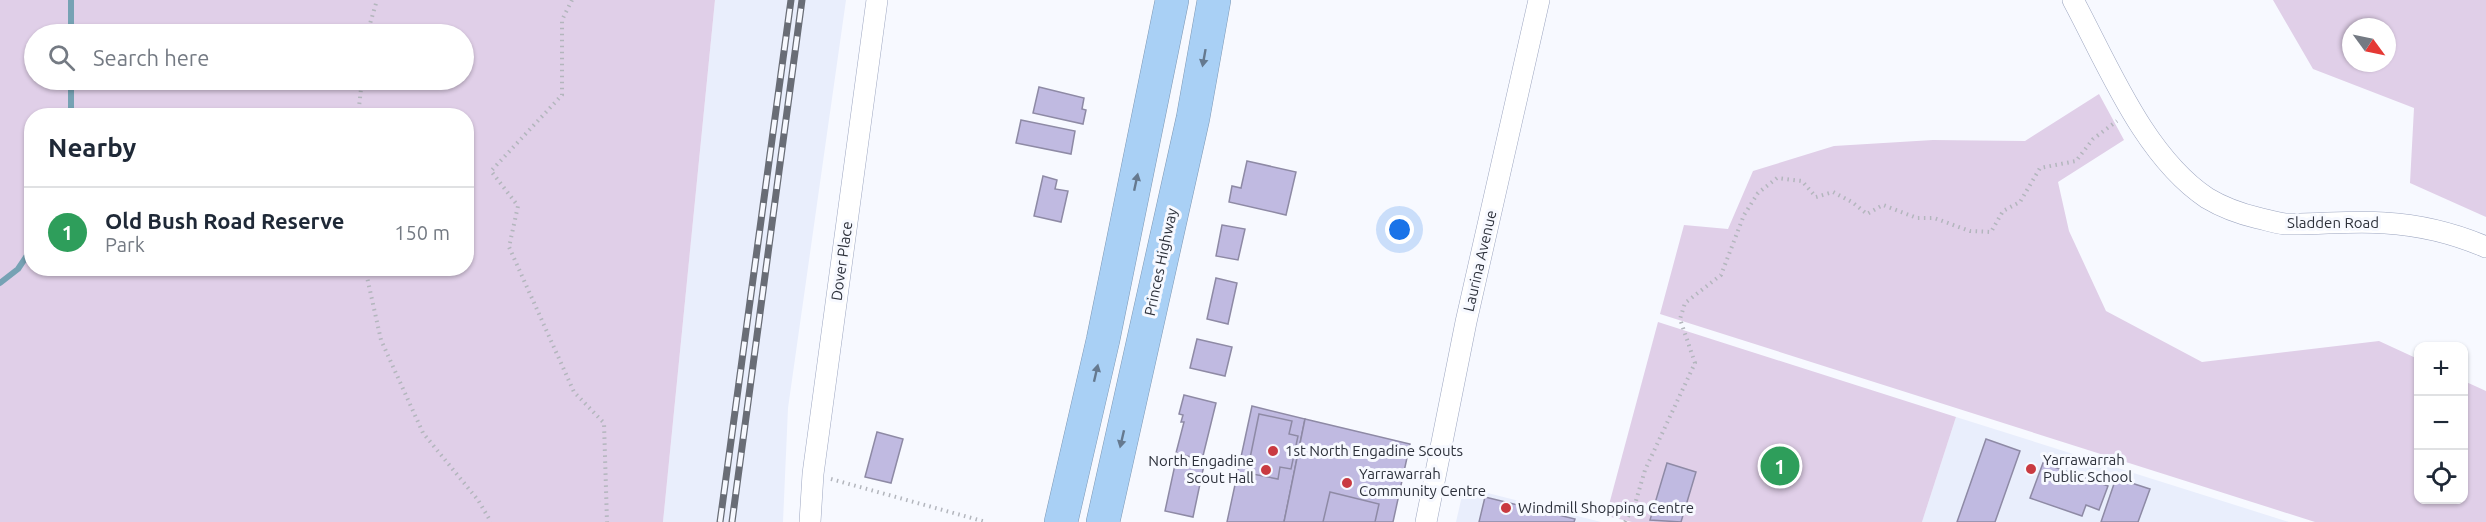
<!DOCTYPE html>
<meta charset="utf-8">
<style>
body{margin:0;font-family:Ubuntu,sans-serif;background:#f2f2f3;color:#1f2937}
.controls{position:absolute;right:18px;bottom:18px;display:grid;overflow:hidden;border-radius:12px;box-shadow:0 2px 4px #0004}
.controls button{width:54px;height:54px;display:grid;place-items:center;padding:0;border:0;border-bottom:2px solid #e0e1e3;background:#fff;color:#1f2937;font:30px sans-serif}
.compass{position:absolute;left:2342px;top:18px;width:54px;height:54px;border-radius:50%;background:#fff;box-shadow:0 2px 4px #0004;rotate:123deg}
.you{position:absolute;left:1400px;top:230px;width:21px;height:21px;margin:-15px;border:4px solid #fff;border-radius:50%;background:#1a73e8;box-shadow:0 0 0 9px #1a73e833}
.badge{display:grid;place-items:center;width:39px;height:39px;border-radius:50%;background:#7c3aed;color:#fff;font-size:20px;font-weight:700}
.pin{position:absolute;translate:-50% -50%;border:3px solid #fff;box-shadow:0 2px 6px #0006}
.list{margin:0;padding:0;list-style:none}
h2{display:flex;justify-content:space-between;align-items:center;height:78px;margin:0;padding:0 24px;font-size:26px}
h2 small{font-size:20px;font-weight:400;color:#747a83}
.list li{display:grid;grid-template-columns:39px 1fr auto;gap:18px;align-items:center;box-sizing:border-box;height:90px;padding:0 24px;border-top:2px solid #e0e1e3}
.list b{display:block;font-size:22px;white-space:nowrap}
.list p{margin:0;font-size:20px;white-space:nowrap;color:#747a83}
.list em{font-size:20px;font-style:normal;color:#747a83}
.icon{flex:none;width:33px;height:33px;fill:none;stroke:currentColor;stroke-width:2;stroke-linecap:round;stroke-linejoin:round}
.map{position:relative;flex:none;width:2486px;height:522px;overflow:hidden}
.search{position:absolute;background:#fff;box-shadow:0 2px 4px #0004;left:24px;top:24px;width:450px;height:66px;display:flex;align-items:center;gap:15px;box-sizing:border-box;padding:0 21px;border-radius:33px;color:#747a83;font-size:22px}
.panel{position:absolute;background:#fff;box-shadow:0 2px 4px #0004;left:24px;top:108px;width:450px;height:168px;border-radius:24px}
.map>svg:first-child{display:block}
.built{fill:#e9eefc}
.green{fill:#e0cfe8;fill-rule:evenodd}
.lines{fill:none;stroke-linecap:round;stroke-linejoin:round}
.stream{stroke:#76a2b4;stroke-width:6}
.building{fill:#c0bae1;stroke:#8e8aa5;stroke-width:1.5}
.street-casing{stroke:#9da6c0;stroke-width:22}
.highway-casing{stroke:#7e98b4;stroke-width:34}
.path{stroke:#b3b6bd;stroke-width:4;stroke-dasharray:1.5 4.5;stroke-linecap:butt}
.street{stroke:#fff;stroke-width:21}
.highway{stroke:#a9d0f5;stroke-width:33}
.rail-casing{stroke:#696d76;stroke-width:7}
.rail{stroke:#f7f9ff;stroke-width:4.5;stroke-dasharray:14;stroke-linecap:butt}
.oneway{fill:#65798f}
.poi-dot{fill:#c93a41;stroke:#f7f9ff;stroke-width:2}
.labels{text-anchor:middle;stroke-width:6;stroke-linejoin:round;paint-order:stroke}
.street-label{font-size:15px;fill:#2d313b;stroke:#f7f9ff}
.poi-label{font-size:15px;fill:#2d313b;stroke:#f7f9ff;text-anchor:start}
</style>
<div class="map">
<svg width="2486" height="522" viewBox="0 0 2486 522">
<rect width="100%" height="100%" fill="#f7f9ff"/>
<!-- built -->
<g class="built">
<polygon points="715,0 846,0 788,408 783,522 663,522"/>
<polygon points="1956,417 2289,522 1922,522"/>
<polygon points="1464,487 1601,522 1456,522"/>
</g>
<!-- green -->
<g class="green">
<path d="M0,0H715L663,522H0ZM34,34H464V80H34ZM32,116H466V268H32Z"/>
<path d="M2273,0H2486V217L2410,183L2414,108L2313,69ZM2351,27H2387V63H2351Z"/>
<polygon points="2099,94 2124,140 2058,182 2069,231 2106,311 2202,362 2379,341 2418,359 2418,500 2464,500 2464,381 2486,391 2486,522 2315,522 1660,314 1684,225 1728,229 1753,171 1834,146 1933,140 2025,141"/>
<polygon points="1658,322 1956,417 1922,522 1632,522 1606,516"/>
</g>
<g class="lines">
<!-- stream -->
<g class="stream">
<polyline points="71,34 71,0"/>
<polyline points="71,116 71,80"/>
<polyline points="0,283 18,269 32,248"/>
</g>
</g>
<!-- building -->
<g class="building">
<polygon points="1039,87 1084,98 1082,109 1086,110 1083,124 1033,113"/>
<polygon points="1021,120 1075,131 1071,154 1016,143"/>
<polygon points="1247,161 1296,172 1286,215 1229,202 1232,186 1241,188"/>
<polygon points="1043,176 1057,180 1055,189 1068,191 1061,222 1034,216"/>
<polygon points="1222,225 1245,229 1238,260 1216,256"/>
<polygon points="1216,278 1237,283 1228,324 1207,319"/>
<polygon points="1197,339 1232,347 1225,376 1190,368"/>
<polygon points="1184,395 1216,403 1202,460 1176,453 1184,422 1181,422 1183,415 1179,414"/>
<polygon points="1252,406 1305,419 1284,522 1227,522"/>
<polygon points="1259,414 1292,421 1289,434 1298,436 1291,469 1280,467 1278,479 1247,473"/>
<polygon points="1305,419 1410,444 1393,522 1284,522"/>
<polygon points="877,432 903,439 891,483 865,477"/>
<polygon points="1986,439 2020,451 1995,522 1957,522"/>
<polygon points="1176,460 1204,465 1193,517 1165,511"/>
<polygon points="1667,463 1696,472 1681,522 1650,520"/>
<polygon points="2043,463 2108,486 2099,510 2086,505 2082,516 2030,498"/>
<polygon points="2116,478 2150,489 2138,522 2101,522"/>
<polygon points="1330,492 1379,504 1375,522 1323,522"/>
<polygon points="1485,497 1575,519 1574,522 1479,522"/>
</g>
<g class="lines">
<!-- street casing -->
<g class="street-casing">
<g id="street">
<path d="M2073,0C2108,65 2144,156 2207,198C2222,207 2241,214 2258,218C2267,220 2276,223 2285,224C2318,225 2352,220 2385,223C2420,225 2453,233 2486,247"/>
<polyline points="810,522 813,474 877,0"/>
<polyline points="1426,522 1466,322 1539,0"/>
</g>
</g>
<!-- highway casing -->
<g class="highway-casing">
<g id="highway">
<polyline points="1061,522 1103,340 1172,0"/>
<polyline points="1103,522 1193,118 1214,0"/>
</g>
</g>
<!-- path -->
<g class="path">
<polyline points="572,0 562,20 562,95 491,171 518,206 509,247 574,392 604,423 607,522"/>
<polyline points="367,34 377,0"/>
<polyline points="358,116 362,80"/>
<polyline points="365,268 381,340 423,433 478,500 491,522"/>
<polyline points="831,479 986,522"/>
<polyline points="1625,522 1635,504 1645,470 1695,363 1680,319 1685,303 1721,275 1744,215 1758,193 1777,178 1802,181 1816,197 1833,192 1852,202 1867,214 1883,205 1917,218 1934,218 1970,231 1991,232 2003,211 2020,202 2040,168 2076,161 2093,139 2117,121"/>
</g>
<!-- street -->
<use href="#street" class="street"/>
<!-- highway -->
<use href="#highway" class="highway"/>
<!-- rail casing -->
<g class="rail-casing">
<g id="rail">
<polyline points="720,522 791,0"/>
<polyline points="732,522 802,0"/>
</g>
</g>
<!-- rail -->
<use href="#rail" class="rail"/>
</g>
<!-- one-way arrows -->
<defs><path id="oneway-solid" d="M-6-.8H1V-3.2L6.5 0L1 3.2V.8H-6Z" transform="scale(1.5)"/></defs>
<g class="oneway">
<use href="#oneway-solid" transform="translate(1204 58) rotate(100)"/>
<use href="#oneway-solid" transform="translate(1136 182) rotate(-78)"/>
<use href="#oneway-solid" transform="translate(1096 373) rotate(-77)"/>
<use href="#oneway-solid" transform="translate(1122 439) rotate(103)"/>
</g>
<!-- markers -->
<g class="poi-dot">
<circle cx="1273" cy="451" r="6"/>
<circle cx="2031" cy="469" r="6"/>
<circle cx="1266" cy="470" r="6"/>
<circle cx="1347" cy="483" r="6"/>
<circle cx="1506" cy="508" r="6"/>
</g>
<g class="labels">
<!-- street labels -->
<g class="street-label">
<text x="2333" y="228">Sladden Road</text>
<text transform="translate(842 261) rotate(-82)" y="5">Dover Place</text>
<text transform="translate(1480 261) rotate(-77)" y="5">Laurina Avenue</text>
<text transform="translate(1161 262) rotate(-78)" y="5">Princes Highway</text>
</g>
<!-- poi labels -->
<g class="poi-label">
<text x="1285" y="456">1st North Engadine Scouts</text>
<text x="2043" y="465">Yarrawarrah<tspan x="2043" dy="17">Public School</tspan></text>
<text x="1254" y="466" text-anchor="end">North Engadine<tspan x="1254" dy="17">Scout Hall</tspan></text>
<text x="1359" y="479">Yarrawarrah<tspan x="1359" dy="17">Community Centre</tspan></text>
<text x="1518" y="513">Windmill Shopping Centre</text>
</g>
</g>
</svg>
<div class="controls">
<button>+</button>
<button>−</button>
<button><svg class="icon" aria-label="locate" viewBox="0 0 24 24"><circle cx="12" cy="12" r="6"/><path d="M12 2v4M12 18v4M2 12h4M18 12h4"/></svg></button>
</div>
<svg class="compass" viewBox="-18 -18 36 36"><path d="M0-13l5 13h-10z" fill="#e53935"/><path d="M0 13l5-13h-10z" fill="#747a83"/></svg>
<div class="you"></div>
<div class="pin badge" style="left:1780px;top:466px;background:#2e9e5b">1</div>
<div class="search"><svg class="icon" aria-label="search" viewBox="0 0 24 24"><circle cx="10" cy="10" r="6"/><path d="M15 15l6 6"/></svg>Search here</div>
<section class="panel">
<h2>Nearby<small></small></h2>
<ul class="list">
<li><span class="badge" style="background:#2e9e5b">1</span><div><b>Old Bush Road Reserve</b><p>Park</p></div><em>150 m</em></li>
</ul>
</section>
</div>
